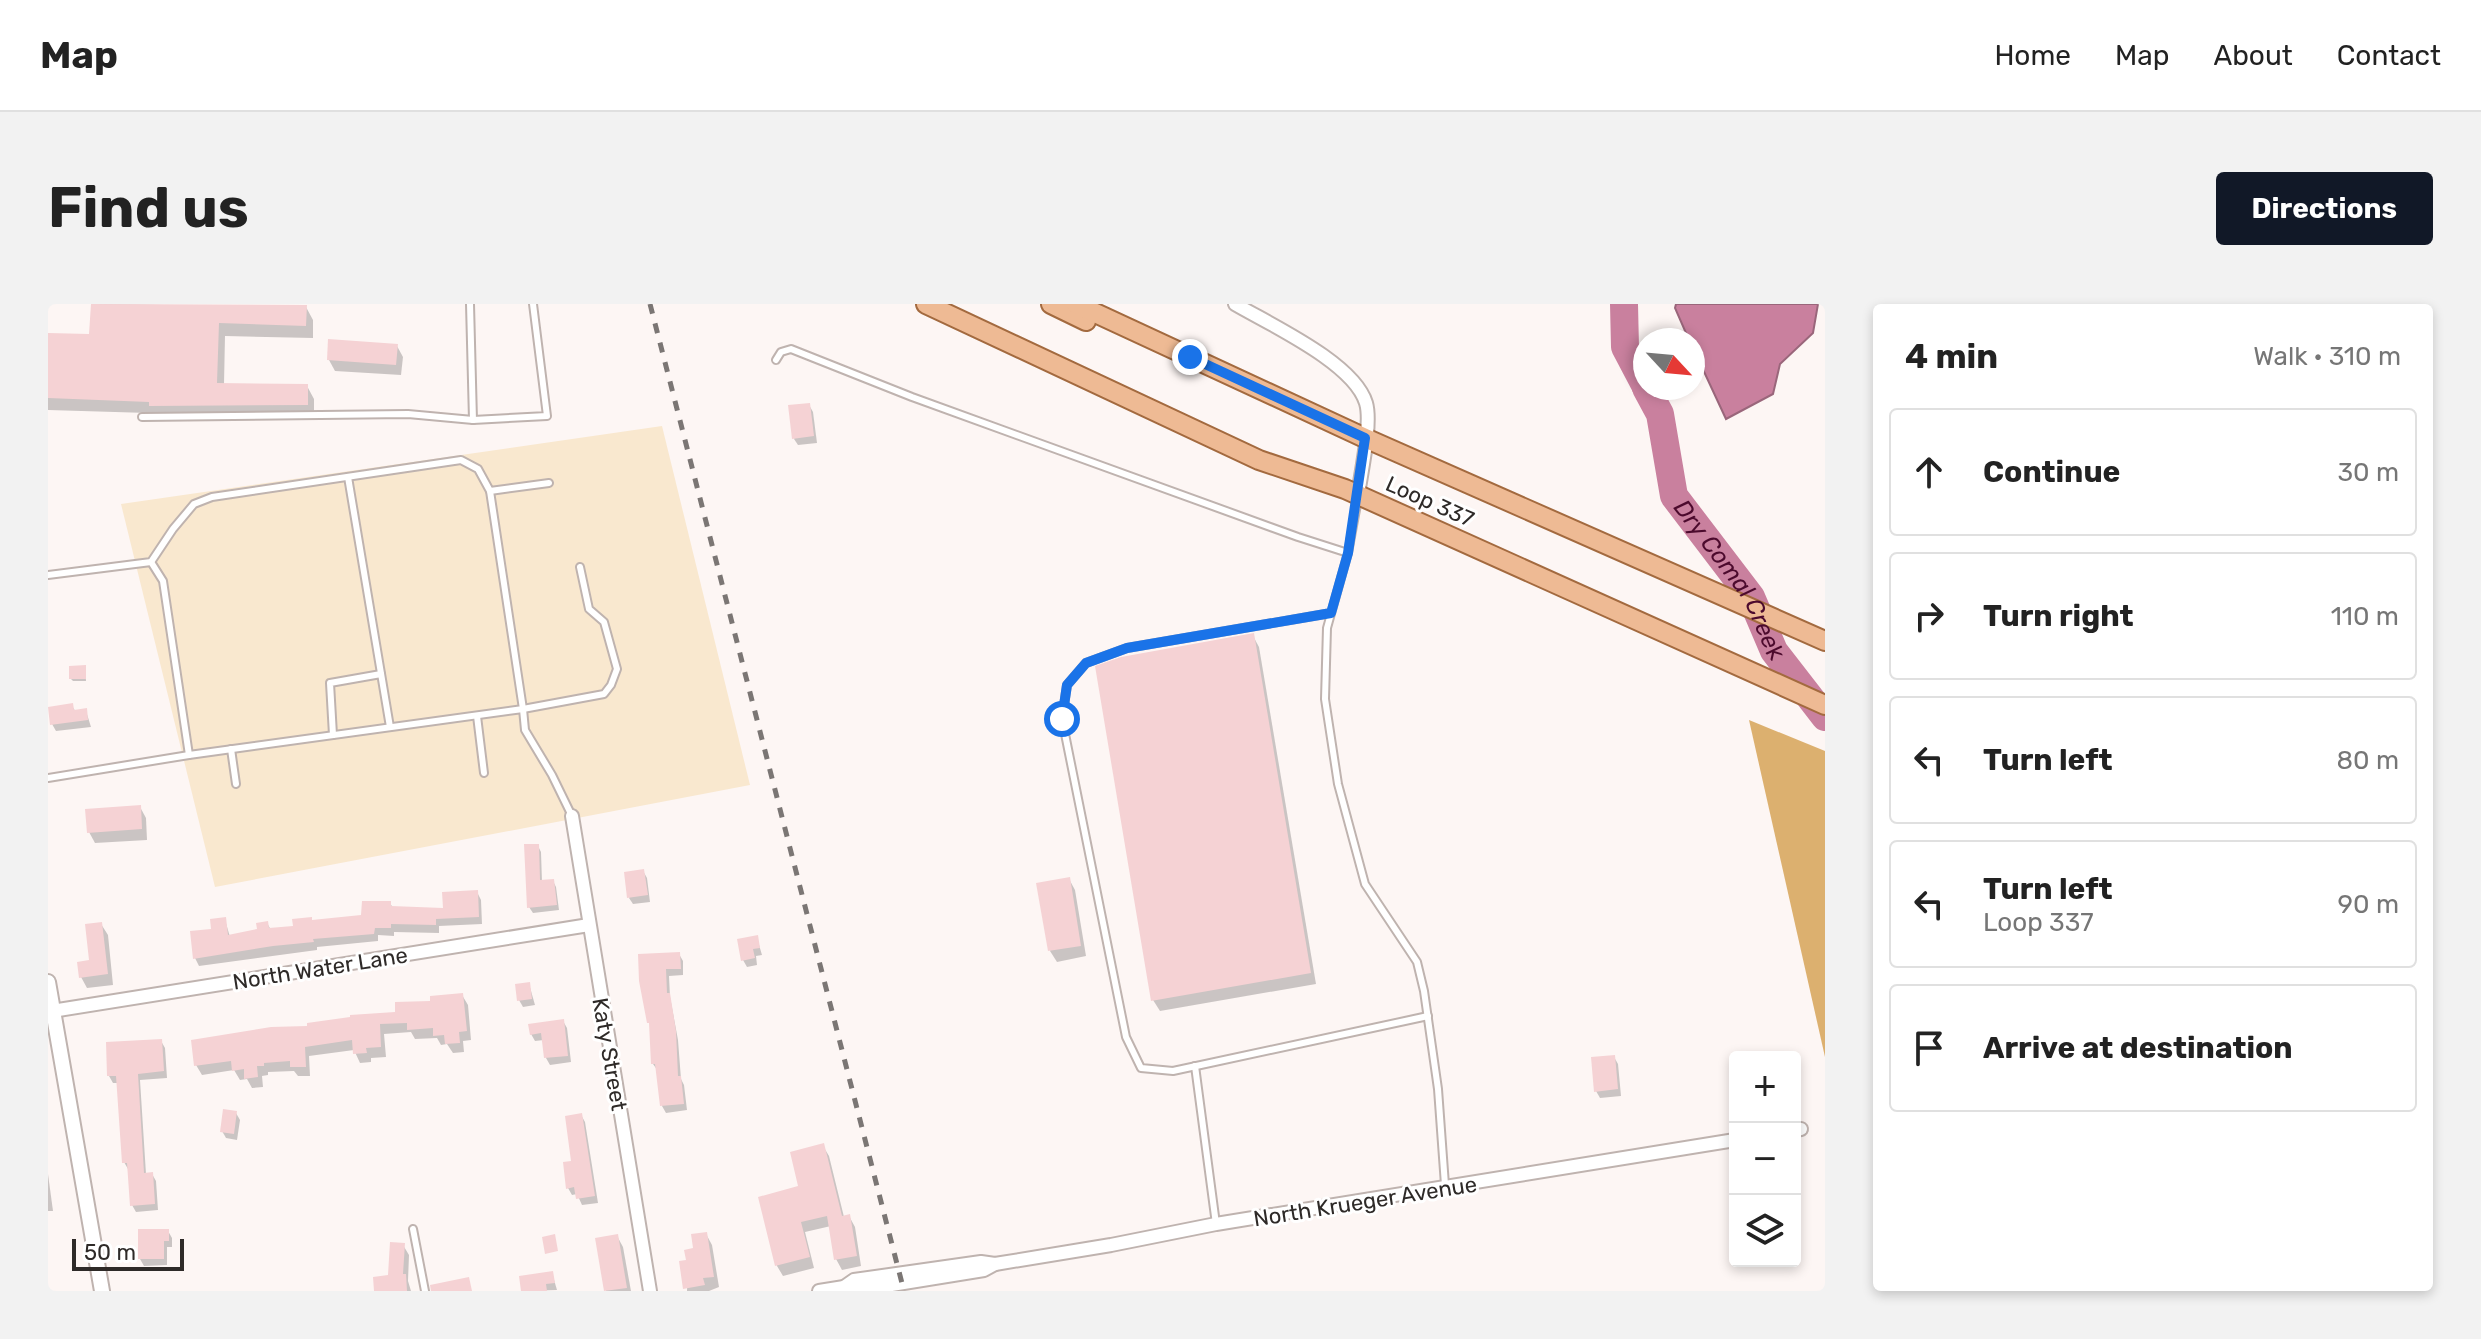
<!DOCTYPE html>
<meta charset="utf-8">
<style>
body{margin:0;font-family:Rubik,sans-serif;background:#f2f2f2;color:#222}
.controls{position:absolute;right:24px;bottom:24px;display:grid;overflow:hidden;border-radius:8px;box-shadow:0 4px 12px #0003}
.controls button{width:72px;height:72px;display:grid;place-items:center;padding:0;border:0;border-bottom:2px solid #e0e0e0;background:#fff;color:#222;font:40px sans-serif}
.compass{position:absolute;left:1585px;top:24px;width:72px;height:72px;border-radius:50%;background:#fff;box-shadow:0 4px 12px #0003;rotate:116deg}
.scale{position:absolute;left:24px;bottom:20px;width:112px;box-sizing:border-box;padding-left:8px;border:4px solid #2e2a28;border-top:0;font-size:22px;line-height:28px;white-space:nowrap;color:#2e2a28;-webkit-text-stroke:6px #fff;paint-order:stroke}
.stop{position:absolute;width:24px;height:24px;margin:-18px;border:6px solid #1a73e8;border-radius:50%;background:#fff}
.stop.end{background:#1a73e8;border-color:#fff;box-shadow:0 2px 8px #0008}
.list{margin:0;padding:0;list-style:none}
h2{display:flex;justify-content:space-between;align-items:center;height:104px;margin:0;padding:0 32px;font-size:34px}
h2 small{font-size:26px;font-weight:400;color:#767676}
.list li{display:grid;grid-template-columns:52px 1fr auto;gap:24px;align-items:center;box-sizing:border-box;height:128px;margin:0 16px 16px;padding:0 16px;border:2px solid #e0e0e0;border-radius:8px}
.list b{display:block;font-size:30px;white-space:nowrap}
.list p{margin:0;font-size:26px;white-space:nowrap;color:#767676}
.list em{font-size:26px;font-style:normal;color:#767676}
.icon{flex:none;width:44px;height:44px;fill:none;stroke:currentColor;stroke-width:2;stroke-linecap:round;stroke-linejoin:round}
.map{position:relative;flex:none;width:1777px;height:987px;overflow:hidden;border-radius:8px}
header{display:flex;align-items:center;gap:48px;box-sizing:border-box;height:112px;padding:0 40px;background:#fff;border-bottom:2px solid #e0e0e0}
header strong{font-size:38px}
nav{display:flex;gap:44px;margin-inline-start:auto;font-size:28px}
.intro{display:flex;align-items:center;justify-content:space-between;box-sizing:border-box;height:192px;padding:0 48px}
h1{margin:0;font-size:56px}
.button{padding:20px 36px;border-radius:8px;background:#111827;color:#fff;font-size:28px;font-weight:700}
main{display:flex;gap:48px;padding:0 48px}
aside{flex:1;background:#fff;border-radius:8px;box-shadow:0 4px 12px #0003}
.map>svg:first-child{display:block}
.green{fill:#f9e8cf}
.forest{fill:#dcb06f}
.water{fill:#c9809e;stroke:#9a667b;stroke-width:2}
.shadow{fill:#0003}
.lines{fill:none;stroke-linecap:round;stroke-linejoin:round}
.river{stroke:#c9809e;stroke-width:28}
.building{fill:#f5d2d4}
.service-casing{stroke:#bfb3af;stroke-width:10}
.minor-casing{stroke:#bfb3af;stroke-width:16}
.tertiary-casing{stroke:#bfb3af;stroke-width:18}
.primary-casing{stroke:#a36a3f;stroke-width:22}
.service{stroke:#fff;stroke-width:6}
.minor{stroke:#fff;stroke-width:12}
.tertiary{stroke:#fff;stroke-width:14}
.primary{stroke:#eeba94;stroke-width:18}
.rail{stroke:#7b7674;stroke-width:5;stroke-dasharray:10 10;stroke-linecap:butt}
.route{stroke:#1a73e8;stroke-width:10}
.labels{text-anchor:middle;stroke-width:6;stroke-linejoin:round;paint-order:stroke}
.street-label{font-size:22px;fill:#2e2a28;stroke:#fff}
.water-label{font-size:24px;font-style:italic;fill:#4c0a2d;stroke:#fff}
</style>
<header>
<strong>Map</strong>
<nav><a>Home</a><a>Map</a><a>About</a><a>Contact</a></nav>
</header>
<div class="intro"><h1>Find us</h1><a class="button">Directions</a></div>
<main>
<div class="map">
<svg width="1777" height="987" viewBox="0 0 1777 987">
<rect width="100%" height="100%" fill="#fdf6f4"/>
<!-- green -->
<polygon class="green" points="614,122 702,481 167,583 73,200"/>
<!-- forest -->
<polygon class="forest" points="1701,416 1777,447 1777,753"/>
<!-- water -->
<polygon class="water" points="1628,0 1770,0 1765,29 1732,60 1725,90 1678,115 1645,44 1645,36 1641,36 1627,4"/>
<!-- shadow -->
<g class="shadow">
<polygon points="45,0 258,3 265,16 265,34 177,32 176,81 259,82 266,95 266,114 0,106 0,31 43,33"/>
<polygon points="349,42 355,53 353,71 287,67 281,56"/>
<polygon points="761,101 765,108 769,139 750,141 746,135"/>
<polygon points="1205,332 1211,343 1268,680 1112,707 1105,696"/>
<polygon points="37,363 38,377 25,377 23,375"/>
<polygon points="24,402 28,408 38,407 43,423 8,427 4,420"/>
<polygon points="92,503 98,514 99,536 47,539 41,528"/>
<polygon points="490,542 493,548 494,578 505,577 508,583 511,606 485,609 481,603"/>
<polygon points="595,567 599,574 602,598 585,600 581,594"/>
<polygon points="1021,575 1027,586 1038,652 1009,658 1002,647"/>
<polygon points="429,588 433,596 434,620 391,622 391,629 346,628 346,632 330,631 330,637 269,643 269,646 151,662 147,654 165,626 177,616 182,633 211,627 219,619 223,626 247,624 264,618 315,612 342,599 345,604 397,606"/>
<polygon points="53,620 60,631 65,681 39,684 33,673 43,658"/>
<polygon points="709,634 714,651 708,652 709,661 699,663 695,656"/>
<polygon points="631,650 635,657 635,671 621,672 622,693 630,736 633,775 636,781 639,806 618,809 614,802 610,767 605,760 603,723 593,676"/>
<polygon points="481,680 487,701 475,703 471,696"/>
<polygon points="414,691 420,701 423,736 415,737 416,748 405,749 399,740 393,741 389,734 367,735 363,728 336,730 338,753 323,754 323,758 312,759 306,746 261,752 262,772 250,772 246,767 220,768 220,771 214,772 215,783 204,784 199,775 192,776 186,766 154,771 148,761 261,723 349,710"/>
<polygon points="515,717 519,724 523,758 502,761 498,754 496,736 487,737 483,730"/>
<polygon points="113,737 117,744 119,774 92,776 98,870 104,870 108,877 110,906 88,908 84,901 80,865 76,858 70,779 65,779 61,772"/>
<polygon points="1566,753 1570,760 1573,792 1552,794 1548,787"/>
<polygon points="188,809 192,816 189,836 178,834 174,827"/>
<polygon points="533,811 537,818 550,899 534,901 529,890 524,891 520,884"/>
<polygon points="775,842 781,852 796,913 801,912 807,923 813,962 794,966 788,955 783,922 757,928 766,964 735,972 729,962 712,894 753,884"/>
<polygon points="0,870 5,907 0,907"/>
<polygon points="120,927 124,934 124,943 119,943 119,961 96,962 92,955"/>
<polygon points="658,930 664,941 671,983 661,987 639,987 640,958"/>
<polygon points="569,932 575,943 583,987 558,987 549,936"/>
<polygon points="355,941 361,951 360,977 363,987 328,987 342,973"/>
<polygon points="504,969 509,986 475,987"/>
</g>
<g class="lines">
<!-- river -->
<g class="river">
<polyline points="1576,0 1577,43 1597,81"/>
<path id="s1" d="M1598,84L1612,110L1626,192L1703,293L1726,347L1777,413"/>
</g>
</g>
<!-- building -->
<g class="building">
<polygon points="43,0 259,1 258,22 171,19 169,79 260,80 260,101 101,102 101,98 0,94 0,29 41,30"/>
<polygon points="280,35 350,40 348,61 279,56"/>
<polygon points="762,99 766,132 744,135 740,101"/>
<polygon points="1206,329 1263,669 1103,697 1047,362 1073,353"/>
<polygon points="38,361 38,375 21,375 21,362"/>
<polygon points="25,399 26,406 39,404 40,416 2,421 0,403"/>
<polygon points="93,501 94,525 39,529 37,505"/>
<polygon points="476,540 491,540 492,576 506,575 509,601 479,604"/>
<polygon points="596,565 600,591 579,594 576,568"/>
<polygon points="1022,573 1033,642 1000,647 988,579"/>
<polygon points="430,586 431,613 388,615 388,621 343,620 343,624 327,624 326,630 265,635 266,638 225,642 145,655 142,627 163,625 162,615 178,613 180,631 209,625 208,619 220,617 221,624 245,622 244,615 264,613 264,616 313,611 314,597 343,597 343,602 395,604 394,588"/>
<polygon points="54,618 60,670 31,674 29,658 41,656 37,620"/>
<polygon points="710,631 712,644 705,645 707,654 693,657 689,635"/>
<polygon points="632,648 633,665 618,665 619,689 622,689 628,727 630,772 633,772 636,800 612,802 607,760 603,760 601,719 599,719 591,677 590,650"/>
<polygon points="482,678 484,695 469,697 467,680"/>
<polygon points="415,689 419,727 411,728 412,739 397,740 396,731 385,732 385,724 359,726 359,719 332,720 333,743 318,744 319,749 305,750 304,736 257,743 258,763 242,763 242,757 216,759 216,762 209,762 210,773 196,775 196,765 184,767 183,757 146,762 143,736 223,723 259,722 259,719 302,713 302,711 347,708 347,698 382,697 382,692"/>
<polygon points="516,715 520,752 496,754 493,729 482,731 480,720"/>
<polygon points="114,735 116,767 90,770 96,869 105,868 107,900 82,902 79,859 74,859 68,772 59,772 58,738"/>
<polygon points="1567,751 1570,785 1546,788 1543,753"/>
<polygon points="175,805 189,807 186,830 172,828"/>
<polygon points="534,809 547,892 528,895 526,883 518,885 515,858 523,857 517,812"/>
<polygon points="776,839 794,912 802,910 809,952 786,956 779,912 753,918 762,953 727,962 710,893 750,882 742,848"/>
<polygon points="90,925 121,925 121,937 116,937 116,955 90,955"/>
<polygon points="659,928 666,973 655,974 657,981 635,985 631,957 638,956 636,946 645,944 643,930"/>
<polygon points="507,930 510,947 497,950 494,933"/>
<polygon points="570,930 579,984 556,987 547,934"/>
<polygon points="342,938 357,939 355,970 358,970 359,987 326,987 325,973 340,971"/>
<polygon points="505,967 507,979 498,980 499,987 473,987 471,972"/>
<polygon points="421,973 424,987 383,987 382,981"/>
</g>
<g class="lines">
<!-- service casing -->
<g class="service-casing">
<g id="service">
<polyline points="422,0 425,116"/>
<polyline points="728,56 733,48 743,45 864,93 1250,233 1300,249"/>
<polyline points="94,113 360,110 425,116 499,112 485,0"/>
<polyline points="300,173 342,423"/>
<polyline points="442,187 501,179"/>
<polyline points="1310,195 1300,249 1279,324 1277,395 1290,480 1317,580 1369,658 1376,687 1390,785 1397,881"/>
<polyline points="103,258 115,277 141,451"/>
<polyline points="0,271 103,258 125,225 146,200 164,193 413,156 430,165 442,187 475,405 141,451 0,474"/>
<polyline points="1283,309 1079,344 1038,359 1019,381 1014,415 1078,733 1093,764 1125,767 1380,712"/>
<polyline points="429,412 436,469"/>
<polyline points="285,431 282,379 333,370"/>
<polyline points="183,445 188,480"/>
<polyline points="524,512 504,471 477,426 475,405 556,390 563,381 569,365 556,318 541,305 532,263"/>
<polyline points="1147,762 1168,920"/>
<polyline points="365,925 377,987"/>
</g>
</g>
<!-- minor casing -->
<g class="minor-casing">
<g id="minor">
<path d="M1187,0C1223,21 1306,59 1318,99C1324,119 1313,169 1310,191"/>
<polyline points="524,512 602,987"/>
<polyline points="4,707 541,621"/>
<polyline points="1747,826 1753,825"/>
<polyline points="796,983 807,987 936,966 947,960 1063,941 1168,920 1687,836"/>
<polyline points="771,987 796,983 806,976 933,958 947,960"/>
</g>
</g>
<!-- tertiary casing -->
<g class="tertiary-casing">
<polyline id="tertiary" points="0,678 54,987"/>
</g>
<!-- primary casing -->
<g class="primary-casing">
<g id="primary">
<polyline points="878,0 1211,156 1297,185 1777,401"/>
<polyline points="1003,0 1038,17"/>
<polyline points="1028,0 1317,134 1777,337"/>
</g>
</g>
<!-- service -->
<use href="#service" class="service"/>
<!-- minor -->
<use href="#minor" class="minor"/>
<!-- tertiary -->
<use href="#tertiary" class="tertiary"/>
<!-- primary -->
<use href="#primary" class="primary"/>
<!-- rail -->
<polyline class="rail" points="602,0 856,987"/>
</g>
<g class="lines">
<!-- route -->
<polyline class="route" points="1014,415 1019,381 1038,359 1079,344 1283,309 1300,249 1317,134 1142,53"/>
</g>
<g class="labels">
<!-- street labels -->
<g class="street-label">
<text transform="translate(1382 197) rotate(24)" y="8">Loop 337</text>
<text transform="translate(272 664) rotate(-9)" y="8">North Water Lane</text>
<text transform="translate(562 750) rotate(80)" y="8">Katy Street</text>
<text transform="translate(1317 897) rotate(-9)" y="8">North Krueger Avenue</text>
</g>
<!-- water labels -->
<g class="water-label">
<text dy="8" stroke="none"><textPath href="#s1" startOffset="214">Dry Comal Creek</textPath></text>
</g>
</g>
</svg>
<div class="controls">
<button>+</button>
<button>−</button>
<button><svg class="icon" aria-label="layers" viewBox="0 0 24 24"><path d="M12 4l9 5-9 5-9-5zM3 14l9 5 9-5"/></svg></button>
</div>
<svg class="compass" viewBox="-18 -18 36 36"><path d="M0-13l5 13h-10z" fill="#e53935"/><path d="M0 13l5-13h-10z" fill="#767676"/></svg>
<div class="scale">50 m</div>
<div class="stop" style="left:1014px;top:415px"></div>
<div class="stop end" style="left:1142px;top:53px"></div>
</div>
<aside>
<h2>4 min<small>Walk · 310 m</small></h2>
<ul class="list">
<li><svg class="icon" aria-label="ahead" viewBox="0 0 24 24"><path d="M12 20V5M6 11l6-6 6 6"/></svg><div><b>Continue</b></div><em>30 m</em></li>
<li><svg class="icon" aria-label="right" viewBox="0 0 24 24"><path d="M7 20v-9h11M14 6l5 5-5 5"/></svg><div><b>Turn right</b></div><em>110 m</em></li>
<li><svg class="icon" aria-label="left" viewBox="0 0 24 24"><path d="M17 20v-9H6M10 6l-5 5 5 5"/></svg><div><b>Turn left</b></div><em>80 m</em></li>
<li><svg class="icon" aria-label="left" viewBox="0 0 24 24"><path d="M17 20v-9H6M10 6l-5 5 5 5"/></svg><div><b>Turn left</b><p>Loop 337</p></div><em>90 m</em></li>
<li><svg class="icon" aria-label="arrive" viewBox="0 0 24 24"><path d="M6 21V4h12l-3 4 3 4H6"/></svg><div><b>Arrive at destination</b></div></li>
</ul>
</aside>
</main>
